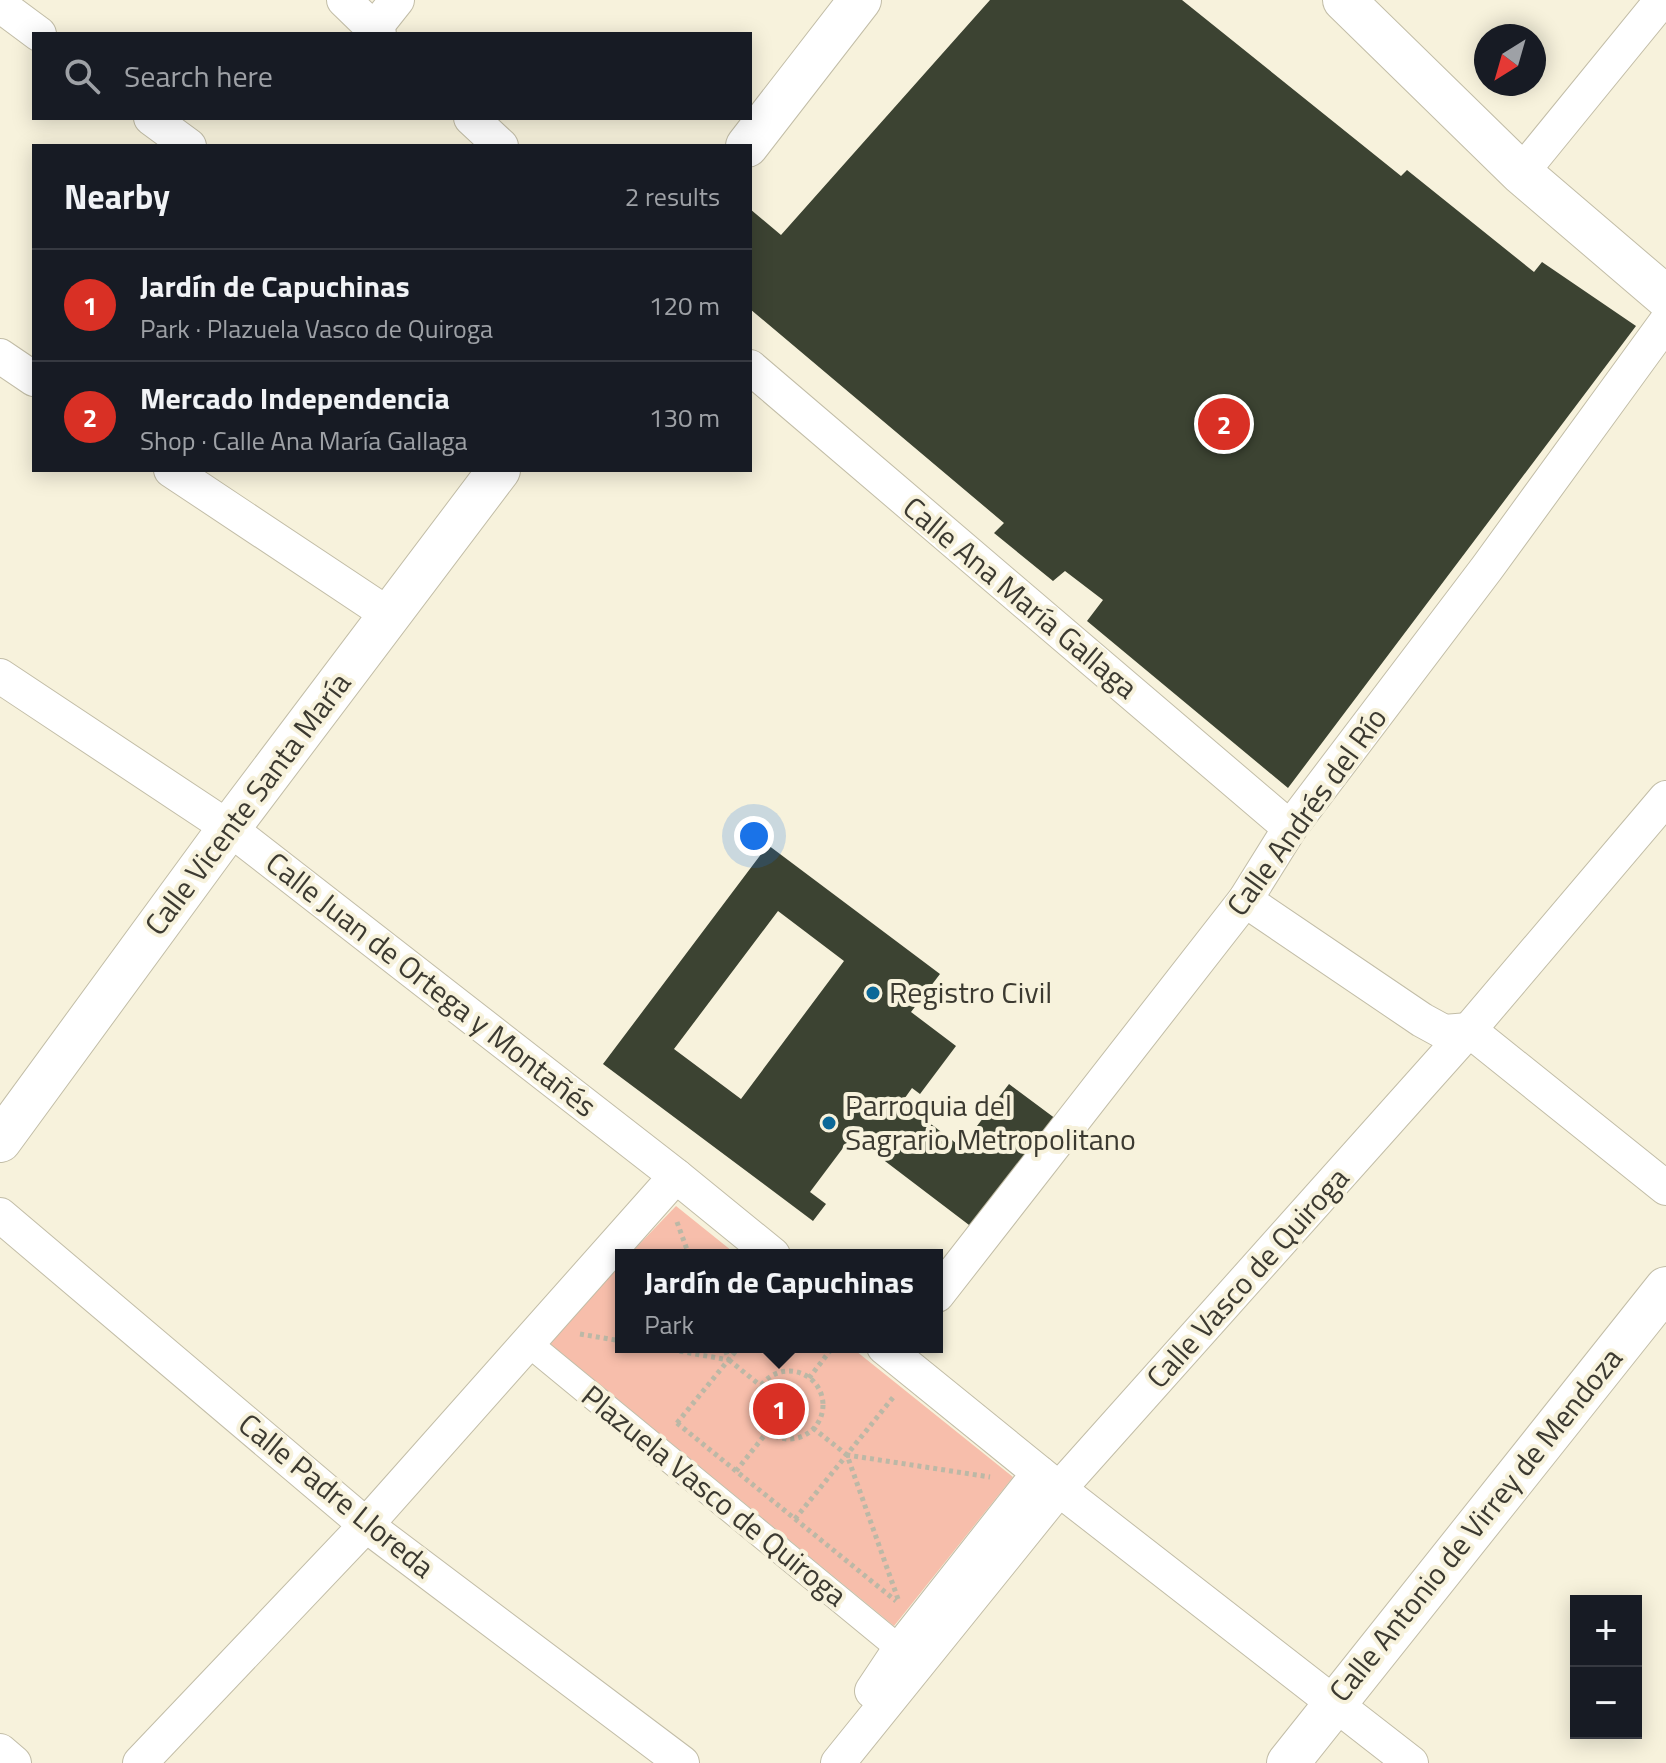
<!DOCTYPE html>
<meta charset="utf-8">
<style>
body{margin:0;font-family:"Titillium Web",sans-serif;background:#20242c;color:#f1f3f6}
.controls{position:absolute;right:24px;bottom:24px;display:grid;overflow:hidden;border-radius:0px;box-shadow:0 4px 20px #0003}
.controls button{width:72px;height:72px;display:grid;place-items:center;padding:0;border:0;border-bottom:2px solid #363941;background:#171b24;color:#f1f3f6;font:40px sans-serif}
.compass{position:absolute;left:1474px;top:24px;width:72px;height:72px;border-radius:50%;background:#171b24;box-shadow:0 4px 20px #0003;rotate:217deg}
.you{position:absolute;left:754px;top:836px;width:28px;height:28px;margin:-20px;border:6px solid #fff;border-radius:50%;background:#1a73e8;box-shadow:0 0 0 12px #1a73e833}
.badge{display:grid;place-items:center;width:52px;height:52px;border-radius:50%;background:#d93025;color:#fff;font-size:26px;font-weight:700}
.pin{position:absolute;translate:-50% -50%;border:4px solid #fff;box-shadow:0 2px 8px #0006}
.popup{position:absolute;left:615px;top:1249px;width:328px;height:104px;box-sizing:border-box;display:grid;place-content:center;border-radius:0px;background:#171b24;filter:drop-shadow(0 2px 6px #0005);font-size:26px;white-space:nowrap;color:#9ea1a6}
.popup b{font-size:30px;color:#f1f3f6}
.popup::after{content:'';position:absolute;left:50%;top:100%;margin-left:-16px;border:16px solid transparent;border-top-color:#171b24}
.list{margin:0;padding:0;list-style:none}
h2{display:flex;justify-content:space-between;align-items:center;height:104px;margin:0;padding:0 32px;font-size:34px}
h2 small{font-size:26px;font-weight:400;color:#9ea1a6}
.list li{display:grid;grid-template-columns:52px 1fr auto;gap:24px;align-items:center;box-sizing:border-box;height:112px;padding:0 32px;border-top:2px solid #363941}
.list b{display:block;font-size:30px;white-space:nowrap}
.list p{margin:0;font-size:26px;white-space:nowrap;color:#9ea1a6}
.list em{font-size:26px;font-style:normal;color:#9ea1a6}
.icon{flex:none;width:44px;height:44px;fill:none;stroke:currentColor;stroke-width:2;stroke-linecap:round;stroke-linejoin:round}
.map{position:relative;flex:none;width:1666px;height:1763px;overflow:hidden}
.search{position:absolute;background:#171b24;box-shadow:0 4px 20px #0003;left:32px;top:32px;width:720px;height:88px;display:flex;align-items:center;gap:20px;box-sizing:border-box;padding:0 28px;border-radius:0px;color:#9ea1a6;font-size:30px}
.panel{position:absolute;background:#171b24;box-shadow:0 4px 20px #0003;left:32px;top:144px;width:720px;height:328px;border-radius:0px}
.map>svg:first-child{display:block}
.green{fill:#f7beab}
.water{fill:#68b983}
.building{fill:#3c4332;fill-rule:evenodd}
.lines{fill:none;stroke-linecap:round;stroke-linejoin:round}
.pedestrian-casing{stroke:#c2bda7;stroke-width:28}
.minor-casing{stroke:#c2bda7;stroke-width:36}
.tertiary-casing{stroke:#c2bda7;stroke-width:44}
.path{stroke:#bcb8a6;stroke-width:5;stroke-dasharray:4 4;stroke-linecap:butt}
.pedestrian{stroke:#fff;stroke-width:26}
.minor{stroke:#fff;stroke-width:34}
.tertiary{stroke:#fff;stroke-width:42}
.poi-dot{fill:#0b6898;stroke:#f7f2dc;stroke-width:3}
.labels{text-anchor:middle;stroke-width:8;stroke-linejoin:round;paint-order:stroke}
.street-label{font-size:30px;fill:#3c3a31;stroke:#f7f2dc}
.poi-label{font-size:30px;fill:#3c3a31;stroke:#f7f2dc;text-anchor:start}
</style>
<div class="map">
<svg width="1666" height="1763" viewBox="0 0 1666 1763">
<rect width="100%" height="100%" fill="#f7f2dc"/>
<!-- green -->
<g class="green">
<polygon points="676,1206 737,1255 629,1255"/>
<polygon points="621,1264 621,1347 851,1347 1013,1477 894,1626 548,1342"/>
</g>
<!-- water -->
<circle class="water" cx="789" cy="1404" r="18"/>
<!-- building -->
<g class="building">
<polygon points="990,0 1182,0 1401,176 1407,170 1534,272 1542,262 1636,326 1288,788 1087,621 1103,600 1065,571 1053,581 994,533 1004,523 750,309 750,209 781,235"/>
<path d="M768,845L940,974L911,1012L956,1046L920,1094L912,1088L902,1102L961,1147L1009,1084L1056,1119L973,1228L852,1136L810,1192L826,1204L813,1221L603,1064ZM778,911L844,961L741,1099L674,1049Z"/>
</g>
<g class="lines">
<!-- pedestrian casing -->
<g class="pedestrian-casing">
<polyline id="pedestrian" points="528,1343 900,1649"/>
</g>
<!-- minor casing -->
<g class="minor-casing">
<g id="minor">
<polyline points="344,0 379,34"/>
<polyline points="0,5 39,34"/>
<polyline points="374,29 397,0"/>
<polyline points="151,118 189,146"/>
<polyline points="471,118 501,146"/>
<polyline points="1521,173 1662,0"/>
<polyline points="0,356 34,379"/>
<polyline points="750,367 1290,828"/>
<polyline points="171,470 389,615"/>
<polyline points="0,676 229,828 676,1176 773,1255"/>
<polyline points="1245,900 1422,1020 1444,1032 1469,1030 1666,1188"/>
<polyline points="0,1215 366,1525 682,1763"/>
<polyline points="937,1295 1245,900 1290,828 1487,568 1666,322"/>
<polyline points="884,1347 1059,1489 1411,1763"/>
<polyline points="872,1691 900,1649 1039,1473"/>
<polyline points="0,1751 14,1763"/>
<polyline points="140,1763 366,1525 676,1176"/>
<polyline points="838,1763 1059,1489 1469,1030 1666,798"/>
</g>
</g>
<!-- tertiary casing -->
<g class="tertiary-casing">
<g id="tertiary">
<polyline points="1344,0 1521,173 1666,297"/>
<polyline points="747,146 860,0"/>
<polyline points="0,1141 229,828 499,470"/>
<polyline points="1288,1763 1666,1288"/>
</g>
</g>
<!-- path -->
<g class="path">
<polyline points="677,1222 689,1255"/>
<polyline points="580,1334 621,1341"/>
<polyline points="656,1347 729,1360 724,1347"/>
<polyline points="729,1360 761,1386"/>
<circle cx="789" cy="1405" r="34"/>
<polyline points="809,1378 833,1347"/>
<polyline points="677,1423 896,1601"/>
<polyline points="677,1423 739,1347"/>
<polyline points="813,1428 847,1455"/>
<polyline points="736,1471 768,1431"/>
<polyline points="795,1519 895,1395"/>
<polyline points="898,1599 847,1455 990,1477"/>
</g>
<!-- pedestrian -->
<use href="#pedestrian" class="pedestrian"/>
<!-- minor -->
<use href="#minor" class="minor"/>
<!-- tertiary -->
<use href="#tertiary" class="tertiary"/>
</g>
<!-- markers -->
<g class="poi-dot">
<circle cx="873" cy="993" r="8"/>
<circle cx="829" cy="1123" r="8"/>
</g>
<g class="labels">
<!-- street labels -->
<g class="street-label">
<text transform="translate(1020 598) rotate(40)" y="10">Calle Ana María Gallaga</text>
<text transform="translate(248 804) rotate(-53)" y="10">Calle Vicente Santa María</text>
<text transform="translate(1307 812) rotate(-54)" y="10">Calle Andrés del Río</text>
<text transform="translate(431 985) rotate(38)" y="10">Calle Juan de Ortega y Montañés</text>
<text transform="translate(1248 1278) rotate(-48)" y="10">Calle Vasco de Quiroga</text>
<text transform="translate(336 1496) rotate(39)" y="10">Calle Padre Lloreda</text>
<text transform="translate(714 1496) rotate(39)" y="10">Plazuela Vasco de Quiroga</text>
<text transform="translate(1476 1525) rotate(-51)" y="10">Calle Antonio de Virrey de Mendoza</text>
</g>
<!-- poi labels -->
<g class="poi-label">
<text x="889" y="1003">Registro Civil</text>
<text x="845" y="1116">Parroquia del<tspan x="845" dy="34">Sagrario Metropolitano</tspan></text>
</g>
</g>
</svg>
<div class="controls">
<button>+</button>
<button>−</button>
</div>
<svg class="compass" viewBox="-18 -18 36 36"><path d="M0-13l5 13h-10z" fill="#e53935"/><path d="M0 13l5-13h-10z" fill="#9ea1a6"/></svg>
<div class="you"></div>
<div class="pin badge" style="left:779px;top:1409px">1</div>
<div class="popup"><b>Jardín de Capuchinas</b>Park</div>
<div class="pin badge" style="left:1224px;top:424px">2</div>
<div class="search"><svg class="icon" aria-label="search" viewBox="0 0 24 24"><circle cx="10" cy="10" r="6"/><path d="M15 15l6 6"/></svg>Search here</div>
<section class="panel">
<h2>Nearby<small>2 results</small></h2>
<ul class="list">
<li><span class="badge">1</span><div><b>Jardín de Capuchinas</b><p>Park · Plazuela Vasco de Quiroga</p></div><em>120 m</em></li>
<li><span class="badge">2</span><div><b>Mercado Independencia</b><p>Shop · Calle Ana María Gallaga</p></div><em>130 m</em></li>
</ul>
</section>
</div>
